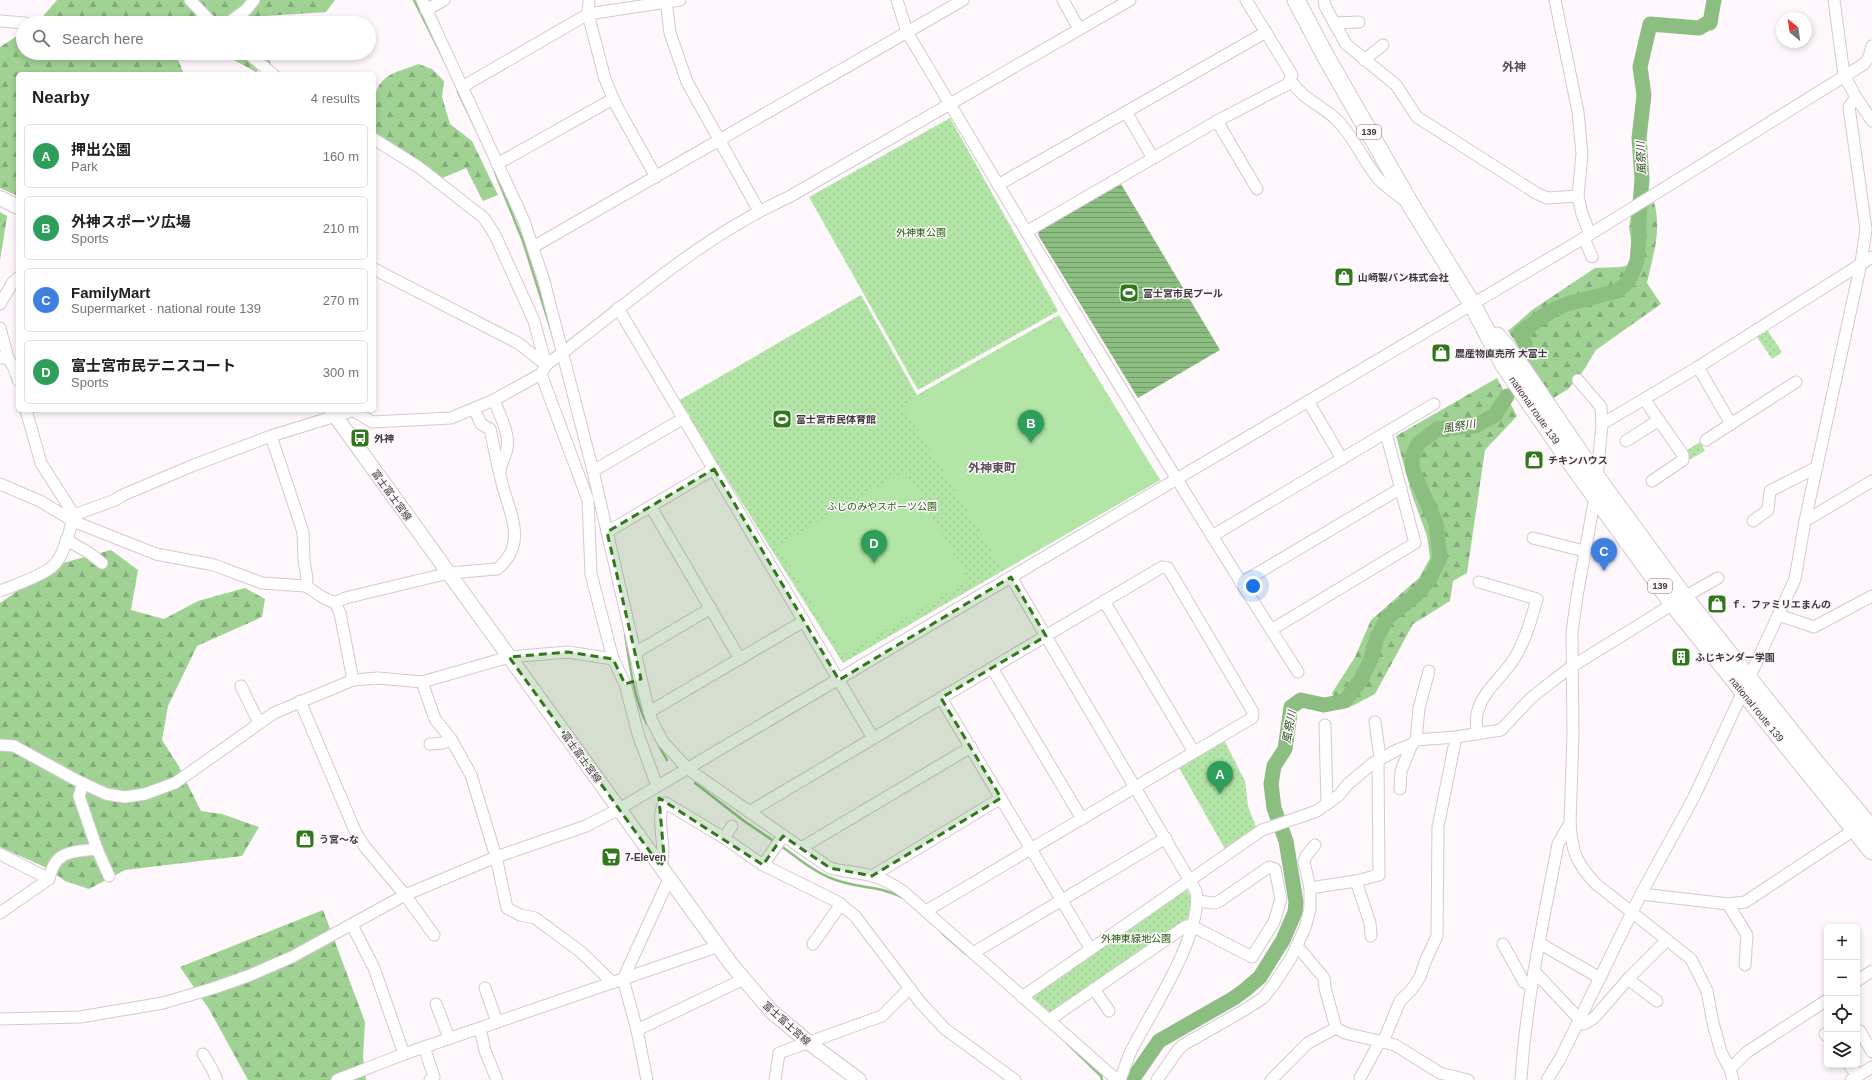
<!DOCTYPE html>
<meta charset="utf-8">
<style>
body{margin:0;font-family:Helvetica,"Noto Sans JP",sans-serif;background:#f6f6f6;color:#202124}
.controls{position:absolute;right:12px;bottom:12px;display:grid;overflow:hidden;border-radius:6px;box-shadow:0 2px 6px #0003}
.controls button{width:36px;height:36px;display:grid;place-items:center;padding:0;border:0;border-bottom:1px solid #e0e0e0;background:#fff;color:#202124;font:20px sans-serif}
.compass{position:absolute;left:1776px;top:12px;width:36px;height:36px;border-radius:50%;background:#fff;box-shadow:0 2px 6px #0003;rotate:331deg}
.you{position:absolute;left:1253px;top:586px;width:14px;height:14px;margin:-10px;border:3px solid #fff;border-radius:50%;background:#1a73e8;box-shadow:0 0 0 6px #1a73e833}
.badge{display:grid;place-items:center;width:26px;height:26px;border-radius:50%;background:#db2777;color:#fff;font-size:13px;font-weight:700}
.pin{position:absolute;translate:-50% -33px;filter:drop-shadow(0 1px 2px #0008)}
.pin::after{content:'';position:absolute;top:21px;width:14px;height:12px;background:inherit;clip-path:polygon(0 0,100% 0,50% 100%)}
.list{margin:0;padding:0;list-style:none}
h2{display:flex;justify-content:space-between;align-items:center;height:52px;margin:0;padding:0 16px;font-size:17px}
h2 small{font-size:13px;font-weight:400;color:#757577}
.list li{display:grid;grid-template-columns:26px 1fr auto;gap:12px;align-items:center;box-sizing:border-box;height:64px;margin:0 8px 8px;padding:0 8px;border:1px solid #e0e0e0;border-radius:6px}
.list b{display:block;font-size:15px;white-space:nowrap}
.list p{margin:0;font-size:13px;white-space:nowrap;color:#757577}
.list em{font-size:13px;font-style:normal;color:#757577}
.icon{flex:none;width:22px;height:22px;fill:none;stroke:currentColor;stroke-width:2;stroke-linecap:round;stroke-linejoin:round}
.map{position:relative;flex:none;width:1872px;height:1080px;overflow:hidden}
.search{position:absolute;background:#fff;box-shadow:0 2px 6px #0003;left:16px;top:16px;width:360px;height:44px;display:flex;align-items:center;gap:10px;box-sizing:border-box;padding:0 14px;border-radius:22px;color:#757577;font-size:15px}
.panel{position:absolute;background:#fff;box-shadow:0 2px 6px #0003;left:16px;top:72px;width:360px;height:340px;border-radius:6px}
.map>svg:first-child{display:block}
.forest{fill:url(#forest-firs)}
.park{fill:url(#park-dots)}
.pitch{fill:#b3e5a7}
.water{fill:url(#water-rules)}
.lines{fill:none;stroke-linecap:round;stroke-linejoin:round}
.stream{stroke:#8dbe81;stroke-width:2.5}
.river{stroke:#8dbe81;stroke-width:15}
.minor-casing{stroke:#d5c8d0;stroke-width:13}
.major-casing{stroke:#d5c8d0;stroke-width:16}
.highway-casing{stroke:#d5c8d0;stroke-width:19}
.minor{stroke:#fff;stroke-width:11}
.major{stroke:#fff;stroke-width:14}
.highway{stroke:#fff;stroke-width:17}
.marked{fill:#31781c;fill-opacity:0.2;stroke:#31781c;stroke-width:3;stroke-dasharray:8 5;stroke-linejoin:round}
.labels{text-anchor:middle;stroke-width:3;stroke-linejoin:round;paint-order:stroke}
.shield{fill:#fef8fc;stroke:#777275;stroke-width:1}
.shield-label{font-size:9px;font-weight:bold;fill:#3d383b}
.park-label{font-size:10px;fill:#21600b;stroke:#fef8fc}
.poi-label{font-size:10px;font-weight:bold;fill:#3d383b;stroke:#fef8fc;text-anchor:start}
.street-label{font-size:10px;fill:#3d383b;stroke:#fef8fc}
.water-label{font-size:11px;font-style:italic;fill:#204f13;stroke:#fef8fc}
.quarter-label{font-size:12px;font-weight:bold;fill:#5a4f56;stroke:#fef8fc}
</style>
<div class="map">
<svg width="1872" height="1080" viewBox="0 0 1872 1080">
<defs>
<pattern id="forest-firs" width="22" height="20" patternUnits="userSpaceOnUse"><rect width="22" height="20" fill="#a0d294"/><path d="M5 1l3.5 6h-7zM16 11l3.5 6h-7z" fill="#84ab7a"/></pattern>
<pattern id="park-dots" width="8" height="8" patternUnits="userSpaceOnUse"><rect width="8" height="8" fill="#b3e5a7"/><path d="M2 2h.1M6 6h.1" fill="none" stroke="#9bc591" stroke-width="1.8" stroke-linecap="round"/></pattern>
<pattern id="water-rules" width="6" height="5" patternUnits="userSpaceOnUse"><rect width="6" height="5" fill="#8dbe81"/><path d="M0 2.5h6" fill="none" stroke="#749b6b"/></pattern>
</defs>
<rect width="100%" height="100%" fill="#fef8fc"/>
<!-- forest -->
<g class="forest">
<polygon points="57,0 335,0 326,12 252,17 251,23 37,23"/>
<polygon points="23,32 23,53 175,53 184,74 18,74 18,196 0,188 0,47"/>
<polygon points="221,53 263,53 271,63 256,72"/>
<path d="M418,64L432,69L444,81L442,97L450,124L472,141L498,195L483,201L466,168L440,179L374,132C374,111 369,85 392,74C400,70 409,68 418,64Z"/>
<path d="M1654,202C1662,231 1653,254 1647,283L1661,304L1596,350L1580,376L1568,389L1552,399L1508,331L1532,310L1595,268L1621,267L1629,265L1633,251L1629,228L1631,215Z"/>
<polygon points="0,212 7,216 0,261"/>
<polygon points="1497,378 1517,416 1485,450 1467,573 1453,581 1450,601 1413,624 1375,694 1352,706 1337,708 1332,693 1355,657 1371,620 1419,578 1430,558 1427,536 1412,495 1396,436"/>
<polygon points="111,550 138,570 131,610 164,619 198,601 245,588 265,599 262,617 197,646 168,706 162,740 178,765 201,811 222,814 259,827 242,856 125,870 89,889 65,881 47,868 0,847 0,603 55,565"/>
<polygon points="323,910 365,1022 363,1057 366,1080 248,1080 209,1009 180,967"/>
</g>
<!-- park -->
<g class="park">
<polygon points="950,118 1058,311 918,390 809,197"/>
<polygon points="861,295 917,395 1059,315 1160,480 843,663 678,401"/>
<polygon points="1765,327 1782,352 1772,359 1755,334"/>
<polygon points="1700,442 1705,451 1689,460 1684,452"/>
<polygon points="1224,740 1245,781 1248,806 1256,827 1225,849 1178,766"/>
<path d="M1185,888C1194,896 1191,906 1189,918L1050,1015L1029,996Z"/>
</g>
<!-- pitch -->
<g class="pitch">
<polygon points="1057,318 1160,480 1003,570 903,405"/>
<polygon points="905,471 969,580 843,655 778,546"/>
</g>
<!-- water -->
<polygon class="water" points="1121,184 1220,350 1138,398 1038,235 1039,231"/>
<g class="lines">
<!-- stream -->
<g class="stream">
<polyline points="414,0 445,62"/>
<polyline points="458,92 477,131"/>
<polyline points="495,172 523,241 554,339"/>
<path d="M625,634C630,665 633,696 647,724"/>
<polyline points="658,744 667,760"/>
<polyline points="695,783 744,821 775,842"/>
<path d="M781,846C798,858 814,872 833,879C858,889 881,885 905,899"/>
<polyline points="942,933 966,954"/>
<polyline points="1067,1043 1101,1076 1102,1080"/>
</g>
<!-- river -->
<g class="river">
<polyline points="1528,353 1521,332 1551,311 1567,304 1617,291 1628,282 1633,271 1637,261 1639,238 1639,216 1642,179 1639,138 1644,95 1640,67 1650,24 1699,28 1709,22 1710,23 1714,0"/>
<polyline points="1132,1080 1159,1041 1234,998 1245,990 1260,977 1283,940 1295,912 1296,902 1286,841 1274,808 1271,784 1274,766 1285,749 1291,707 1301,700 1324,705 1345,701 1360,681 1371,659 1377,637 1388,617 1416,595 1430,579 1440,558 1436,523 1413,471 1412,457 1418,444 1437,429 1475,426 1495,415 1507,396"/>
</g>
<!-- minor casing -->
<g class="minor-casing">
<g id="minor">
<polyline points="190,0 212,23"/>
<path d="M422,0L524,221L544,281L593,471L647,704L652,721L663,742L688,769L830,868C844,872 859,872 873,876C884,879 894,885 904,892L1117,1080"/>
<polyline points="589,0 588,14 605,79 616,105 656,177"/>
<polyline points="666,0 670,33 687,82 759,211"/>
<path d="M897,0L907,32C1035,247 1163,461 1298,672"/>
<polyline points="1063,0 1079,29"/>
<polyline points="1324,0 1325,6 1346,44 1396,85 1417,117 1536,193 1547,198 1578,196"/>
<polyline points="1555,0 1578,112 1582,154 1578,196 1582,214 1590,234"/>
<polyline points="1834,0 1844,75 1856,97 1872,121"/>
<polyline points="426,10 444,0"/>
<polyline points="0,21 25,23"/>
<polyline points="228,23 246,10 254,0"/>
<polyline points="1334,23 1359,22"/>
<polyline points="247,53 273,74"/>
<polyline points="1364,60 1383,45"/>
<path d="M1290,80C1305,101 1320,104 1337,120C1353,136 1362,158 1376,176C1383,185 1395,193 1404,200"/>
<polyline points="462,87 588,14 680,0"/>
<polyline points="1126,112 1153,158"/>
<polyline points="1217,121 1257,189"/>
<polyline points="497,164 613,99"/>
<polyline points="998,185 1266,32"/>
<polyline points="1026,232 1217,121 1288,84 1292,75 1246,0"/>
<polyline points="1584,238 1592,257"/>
<polyline points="533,247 963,0"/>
<path d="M374,269L518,343L546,365C626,306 698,238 789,197L1130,0"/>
<polyline points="0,304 13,282 18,278"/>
<polyline points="618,308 873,738"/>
<polyline points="0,328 8,358"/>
<polyline points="0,358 8,358 14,368 18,380"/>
<polyline points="1698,367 1731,424"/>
<polyline points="541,374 588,500 591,574 613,659 625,684 638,734 657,786"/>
<polyline points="1578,380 1601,407 1602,424"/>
<polyline points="1644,399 1683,455 1683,460 1652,481"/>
<polyline points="1308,401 1342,459"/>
<polyline points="474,409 481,424 490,429 499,471"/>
<polyline points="26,410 41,463 74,515"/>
<polyline points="354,411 372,422 451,418 494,400 541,374 546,365 534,321 495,235 484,218 420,168 374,139"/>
<polyline points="271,436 303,532 304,560 307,579 306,586 322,597 335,603 340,613 353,680"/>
<polyline points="1706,440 1796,382"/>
<polyline points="1626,441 1659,420"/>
<polyline points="593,471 684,418"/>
<polyline points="1597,478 1602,424 1698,367 1872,257"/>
<polyline points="0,484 40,501 73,521 156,554 214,565 262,583 306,586"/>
<polyline points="651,507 740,659"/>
<polyline points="1753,521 1768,510 1770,491 1817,467"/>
<polyline points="1805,521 1872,481"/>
<polyline points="607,532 714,469"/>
<polyline points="1212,536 1434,404"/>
<polyline points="1533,538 1584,551"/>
<polyline points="66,540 88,552 102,563"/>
<path d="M1011,577L1196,891C1203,934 1152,1010 1132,1049C1127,1059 1124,1070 1120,1080"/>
<polyline points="1241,583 1401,488"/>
<path d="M0,591C13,586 47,574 55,564C65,553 70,529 74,515L115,500L123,495L194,465L271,436L355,410"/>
<polyline points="1684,597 1718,578"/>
<polyline points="1104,601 1194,752"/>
<path d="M335,603L345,598L449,573L497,569C532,541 505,507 500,474C499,466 506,456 507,448C510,433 499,414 494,400"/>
<polyline points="1778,615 1814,627 1872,596"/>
<polyline points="1271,630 1415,543 1386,433"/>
<polyline points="635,653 711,608"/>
<polyline points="992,668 1082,819"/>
<polyline points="422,682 435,719 451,739 471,775 496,857 507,908 520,915 535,918 581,952 613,983"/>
<polyline points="241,686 259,723"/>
<polyline points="941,698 1090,948"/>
<polyline points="300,701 356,833 365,847 405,895 434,935"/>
<polyline points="649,712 804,621"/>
<polyline points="1375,722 1380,758"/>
<polyline points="1325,725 1327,804"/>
<path d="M1477,734C1477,727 1475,717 1478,710C1485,687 1508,673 1518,652C1527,635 1532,617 1537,599L1479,582"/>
<polyline points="1416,740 1419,708 1429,671"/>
<polyline points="430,744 443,743 451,739"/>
<polyline points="0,745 14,746 78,781 106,794 125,797 145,794 175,783 274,713 353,680 378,678 422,682 509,657 568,652 613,659"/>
<polyline points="1400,789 1401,771 1412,744"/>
<polyline points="749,812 1162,567 1168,568 1253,712 1252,718 926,911"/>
<path d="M1570,823C1572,852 1576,863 1596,884L1691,959L1707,991L1713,1023L1721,1052L1730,1069L1733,1080"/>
<polyline points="724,838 732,826"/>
<polyline points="801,848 971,747"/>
<polyline points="97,849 109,876"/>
<polyline points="0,854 49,879 0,913"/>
<polyline points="763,865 783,836"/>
<path d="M661,867C667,846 656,823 663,805L666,803L724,838L763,865L836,901L855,916L920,1002L945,1029L1015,1080"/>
<polyline points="872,876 1001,798"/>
<path d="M49,879C55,850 72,852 97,849L79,796L83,783"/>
<polyline points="1356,881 1370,923 1371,936"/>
<polyline points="1310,888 1356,881 1379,875 1378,760"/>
<polyline points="1641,894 1728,904 1745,902 1854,830"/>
<polyline points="1728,904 1747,935 1745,965"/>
<polyline points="352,925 374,968 404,1054"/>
<polyline points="1539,943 1600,978"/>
<polyline points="813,944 841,904"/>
<polyline points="1503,944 1524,982 1531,985"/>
<polyline points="1297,946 1324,978 1325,988 1336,1028 1345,1033 1395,1045 1440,1073 1468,1080"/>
<polyline points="973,953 1166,838"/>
<polyline points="1534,971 1584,1024 1594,1018 1628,979 1667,940"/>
<polyline points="1628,979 1657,1001"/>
<polyline points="1857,981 1872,971"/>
<polyline points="485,988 497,1022"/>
<polyline points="1094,989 1109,1011"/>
<polyline points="1022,997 1262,830 1317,811 1339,795 1348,784 1373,763 1397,750 1412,744 1416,740 1456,737 1501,730 1531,698 1550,683 1571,667 1673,604"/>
<polyline points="436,1004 449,1038"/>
<polyline points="0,1019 80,1017 163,1003 214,988 248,976 292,957 405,895 496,857 586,826 619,809 1584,238 1864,64 1869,57 1872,46"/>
<polyline points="1049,1020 1186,926 1192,926 1252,957 1274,922 1281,899 1275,869 1269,867 1218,902 1213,903 1198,901"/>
<polyline points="480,1028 485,1051 497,1080"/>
<polyline points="637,1030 744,979"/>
<polyline points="1860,1031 1872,1052"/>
<polyline points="1825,1034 1827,1036"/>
<polyline points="1383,1042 1400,1001 1412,989 1420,977 1425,962 1437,936 1438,827 1456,737"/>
<polyline points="424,1047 434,1077 430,1080"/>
<polyline points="203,1054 212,1069 217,1080"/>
<polyline points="1849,1065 1858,1076"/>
<polyline points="1730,1069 1747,1052 1827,1000"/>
<polyline points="1360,1078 1380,1041"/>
<polyline points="337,1080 404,1054 719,946"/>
<polyline points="647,1080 637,1030 623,979 669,879"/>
<polyline points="775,1080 779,1053 882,1016 910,988"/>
<polyline points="1157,1080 1178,1050 1183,1045 1246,1009 1263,998 1274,984 1291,958 1305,928 1310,909 1310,888 1304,862 1306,856 1315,845"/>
<polyline points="1271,1080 1308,1043 1336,1028"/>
<path d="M1521,1080C1526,1000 1543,922 1558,844L1570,823L1573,735L1572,632L1577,596L1595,497"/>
<polyline points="1547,1080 1560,1059 1641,894 1694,797 1795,579 1805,521 1861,263 1866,229 1849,107 1856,97"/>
<polyline points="1851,1080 1872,1067"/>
</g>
</g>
<!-- major casing -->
<g class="major-casing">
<g id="major">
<polyline points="0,198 18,207"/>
<polyline points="331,410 731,964 771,1011 808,1042 859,1080"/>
</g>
</g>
<!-- highway casing -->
<g class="highway-casing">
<g id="highway">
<polyline points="1296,0 1326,57 1412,207 1472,304 1504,365 1569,460 1673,604 1872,851"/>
<polyline points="1497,336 1515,358 1597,478 1684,597 1815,762 1872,829"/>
</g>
</g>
<!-- minor -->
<use href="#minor" class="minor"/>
<!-- major -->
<use href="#major" class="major"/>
<!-- highway -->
<use href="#highway" class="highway"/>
</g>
<!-- marked area -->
<path class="marked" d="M714,469L839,680L1011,577L1046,636L941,698L1001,798L872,876L830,868L783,836L763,865L659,798L664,856L661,867L509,657L568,652L613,659L625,684L641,679L607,532Z"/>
<!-- icons -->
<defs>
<g id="shop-square" transform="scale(1)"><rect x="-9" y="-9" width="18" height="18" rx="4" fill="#31781c" stroke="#fef8fc"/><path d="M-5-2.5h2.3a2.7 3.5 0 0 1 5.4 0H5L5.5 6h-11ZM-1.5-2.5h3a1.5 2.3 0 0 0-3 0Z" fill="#fff"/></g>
<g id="stadium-square" transform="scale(1)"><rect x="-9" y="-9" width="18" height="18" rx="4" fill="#31781c" stroke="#fef8fc"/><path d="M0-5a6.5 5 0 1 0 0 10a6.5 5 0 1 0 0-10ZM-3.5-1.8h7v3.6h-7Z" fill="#fff"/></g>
<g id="bus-square" transform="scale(1)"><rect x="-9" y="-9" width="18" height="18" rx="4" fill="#31781c" stroke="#fef8fc"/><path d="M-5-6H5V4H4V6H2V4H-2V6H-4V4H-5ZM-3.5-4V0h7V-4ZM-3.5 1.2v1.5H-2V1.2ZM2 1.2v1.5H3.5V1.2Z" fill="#fff"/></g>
<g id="building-square" transform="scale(1)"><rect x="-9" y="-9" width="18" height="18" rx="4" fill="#31781c" stroke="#fef8fc"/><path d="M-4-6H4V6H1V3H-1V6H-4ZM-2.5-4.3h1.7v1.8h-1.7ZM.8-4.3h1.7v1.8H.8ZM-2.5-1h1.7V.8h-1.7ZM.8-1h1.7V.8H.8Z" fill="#fff"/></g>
<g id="supermarket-square" transform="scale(1)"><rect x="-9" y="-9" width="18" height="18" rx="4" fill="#31781c" stroke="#fef8fc"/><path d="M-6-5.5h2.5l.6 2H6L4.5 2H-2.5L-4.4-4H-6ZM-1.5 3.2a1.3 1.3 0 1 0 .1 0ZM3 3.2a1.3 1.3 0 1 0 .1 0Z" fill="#fff"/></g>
</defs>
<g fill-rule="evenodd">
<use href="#shop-square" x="1344" y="277"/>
<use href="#stadium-square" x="1129" y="293"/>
<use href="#shop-square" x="1441" y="353"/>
<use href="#stadium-square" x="782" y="419"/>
<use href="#bus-square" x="360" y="438"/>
<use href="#shop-square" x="1534" y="460"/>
<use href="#shop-square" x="1717" y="604"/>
<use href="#building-square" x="1681" y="657"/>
<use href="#shop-square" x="305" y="839"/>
<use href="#supermarket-square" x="611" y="857"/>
</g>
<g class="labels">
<!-- shield labels -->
<g class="shield">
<rect x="1357" y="125" width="24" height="14" rx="3"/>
<rect x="1648" y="579" width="24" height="14" rx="3"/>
</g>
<g class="shield-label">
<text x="1369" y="135">139</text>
<text x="1660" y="589">139</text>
</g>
<!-- park labels -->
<g class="park-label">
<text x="921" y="236">外神東公園</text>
<text x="882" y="510">ふじのみやスポーツ公園</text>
<text x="1136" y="942">外神東緑地公園</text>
</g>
<!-- poi labels -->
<g class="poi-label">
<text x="1358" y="281">山崎製パン株式会社</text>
<text x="1143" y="297">富士宮市民プール</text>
<text x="1455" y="357">農産物直売所 大富士</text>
<text x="796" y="423">富士宮市民体育館</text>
<text x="374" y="442">外神</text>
<text x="1548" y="464">チキンハウス</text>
<text x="1731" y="608">ｆ．ファミリエまんの</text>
<text x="1695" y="661">ふじキンダー学園</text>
<text x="319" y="843">う宮〜な</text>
<text x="625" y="861">7-Eleven</text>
</g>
<!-- street labels -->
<g class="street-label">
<text transform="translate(1535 410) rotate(55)" y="4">national route 139</text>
<text transform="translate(392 495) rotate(54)" y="4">富士富士宮線</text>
<text transform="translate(1757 709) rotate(51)" y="4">national route 139</text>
<text transform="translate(582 757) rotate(54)" y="4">富士富士宮線</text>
<text transform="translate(787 1023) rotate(42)" y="4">富士富士宮線</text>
</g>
<!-- water labels -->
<g class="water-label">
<text transform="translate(1641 158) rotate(-93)" y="4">風祭川</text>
<text transform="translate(1459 426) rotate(-9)" y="4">風祭川</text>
<text transform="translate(1289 727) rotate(-80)" y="4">風祭川</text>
</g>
<!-- quarter labels -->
<g class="quarter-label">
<text x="1514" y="71">外神</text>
<text x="992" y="472">外神東町</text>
</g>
</g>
</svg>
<div class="controls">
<button>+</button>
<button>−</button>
<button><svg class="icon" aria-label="locate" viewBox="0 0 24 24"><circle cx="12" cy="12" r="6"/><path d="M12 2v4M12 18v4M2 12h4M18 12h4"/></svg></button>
<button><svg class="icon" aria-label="layers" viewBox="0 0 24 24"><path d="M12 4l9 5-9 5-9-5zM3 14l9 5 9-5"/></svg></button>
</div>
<svg class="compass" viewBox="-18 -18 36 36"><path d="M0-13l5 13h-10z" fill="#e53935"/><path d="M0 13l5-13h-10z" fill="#757577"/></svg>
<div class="you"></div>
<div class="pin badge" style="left:1220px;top:794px;background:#2e9e5b">A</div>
<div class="pin badge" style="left:1031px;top:443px;background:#2e9e5b">B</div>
<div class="pin badge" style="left:1604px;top:571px;background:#3f7fe0">C</div>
<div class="pin badge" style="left:874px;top:563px;background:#2e9e5b">D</div>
<div class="search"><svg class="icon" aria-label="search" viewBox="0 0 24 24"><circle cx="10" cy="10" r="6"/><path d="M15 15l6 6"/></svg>Search here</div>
<section class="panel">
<h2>Nearby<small>4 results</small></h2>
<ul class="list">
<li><span class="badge" style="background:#2e9e5b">A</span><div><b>押出公園</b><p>Park</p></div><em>160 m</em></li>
<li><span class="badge" style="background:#2e9e5b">B</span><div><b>外神スポーツ広場</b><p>Sports</p></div><em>210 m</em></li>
<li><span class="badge" style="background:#3f7fe0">C</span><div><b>FamilyMart</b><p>Supermarket · national route 139</p></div><em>270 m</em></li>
<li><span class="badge" style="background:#2e9e5b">D</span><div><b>富士宮市民テニスコート</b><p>Sports</p></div><em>300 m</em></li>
</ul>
</section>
</div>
